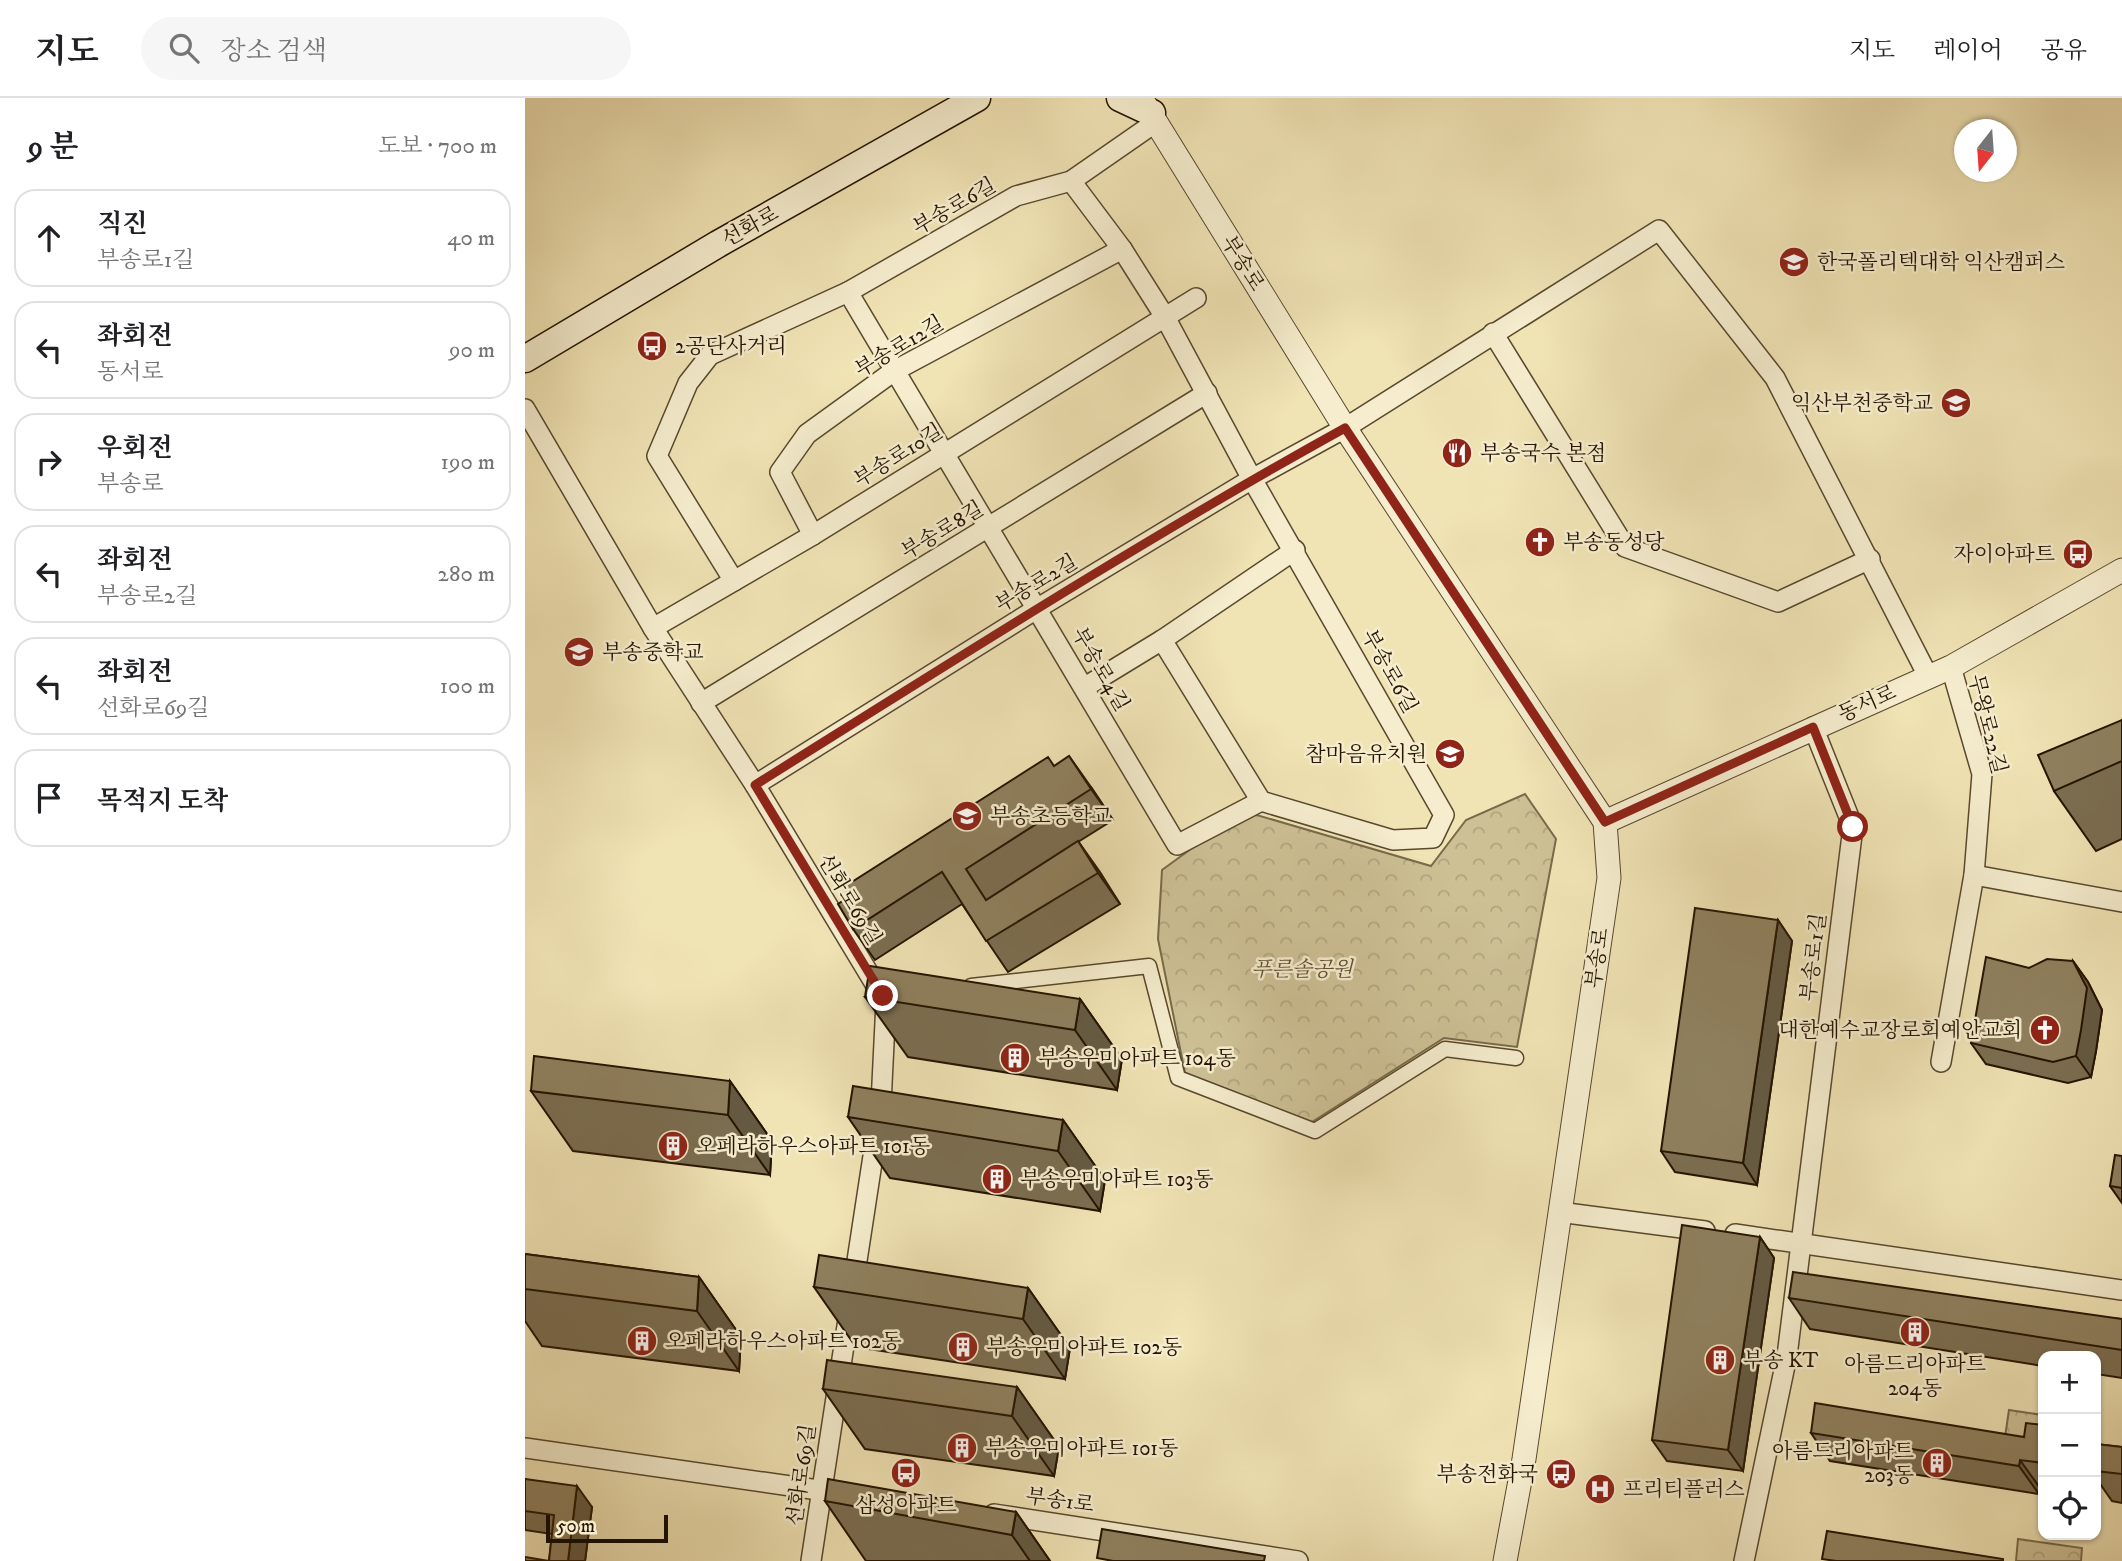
<!DOCTYPE html>
<html lang="ko">
<meta charset="utf-8">
<style>
body{margin:0;font-family:"IM FELL DW Pica","Noto Serif KR",serif;background:#f6f6f6;color:#202124}
.controls{position:absolute;right:21px;bottom:21px;display:grid;overflow:hidden;border-radius:14px;box-shadow:0 2px 5px #0004}
.controls button{width:63px;height:63px;display:grid;place-items:center;padding:0;border:0;border-bottom:2px solid #e0e0e0;background:#fff;color:#202124;font:35px sans-serif}
.compass{position:absolute;left:1429px;top:21px;width:63px;height:63px;border-radius:50%;background:#fff;box-shadow:0 2px 5px #0004;rotate:197deg}
.scale{position:absolute;left:21px;bottom:18px;width:122px;box-sizing:border-box;padding-left:7px;border:4px solid #251400;border-top:0;font-size:19px;line-height:24px;white-space:nowrap;color:#251400;-webkit-text-stroke:5px #f5edce;paint-order:stroke}
.stop{position:absolute;width:21px;height:21px;margin:-16px;border:5px solid #8f2418;border-radius:50%;background:#fff}
.stop.end{background:#8f2418;border-color:#fff;box-shadow:0 2px 7px #0008}
.list{margin:0;padding:0;list-style:none}
h2{display:flex;justify-content:space-between;align-items:center;height:91px;margin:0;padding:0 28px;font-size:30px}
h2 small{font-size:23px;font-weight:400;color:#757577}
.list li{display:grid;grid-template-columns:46px 1fr auto;gap:21px;align-items:center;box-sizing:border-box;height:98px;margin:0 14px 14px;padding:0 14px;border:2px solid #e0e0e0;border-radius:21px}
.list b{display:block;font-size:26px;white-space:nowrap}
.list p{margin:0;font-size:23px;white-space:nowrap;color:#757577}
.list em{font-size:23px;font-style:normal;color:#757577}
.icon{flex:none;width:38px;height:38px;fill:none;stroke:currentColor;stroke-width:2;stroke-linecap:round;stroke-linejoin:round}
.map{position:relative;flex:none;width:1597px;height:1463px;overflow:hidden}
header{display:flex;align-items:center;gap:42px;box-sizing:border-box;height:98px;padding:0 35px;background:#fff;border-bottom:2px solid #e0e0e0}
header strong{font-size:33px}
nav{display:flex;gap:38px;margin-inline-start:auto;font-size:24px}
.search{width:490px;height:63px;background:#f6f6f6;display:flex;align-items:center;gap:18px;box-sizing:border-box;padding:0 24px;border-radius:38px;color:#757577;font-size:26px}
main{display:flex}
aside{flex:1;background:#fff}
.map>svg:first-child{display:block}
.park{fill:url(#park-crowns);stroke:#796a4a;stroke-width:2}
.lines{fill:none;stroke-linecap:round;stroke-linejoin:round}
.pedestrian-casing{stroke:#58482d;stroke-width:17}
.minor-casing{stroke:#58482d;stroke-width:22}
.tertiary-casing{stroke:#58482d;stroke-width:25}
.secondary-casing{stroke:#251400;stroke-width:29}
.pedestrian{stroke:#f5edce;stroke-width:14}
.minor{stroke:#f5edce;stroke-width:19}
.tertiary{stroke:#f5edce;stroke-width:23}
.secondary{stroke:#f5edce;stroke-width:26}
.wall{fill:#7b6e51;stroke:#251400;stroke-width:2}
.shaded-wall{fill:#645a42;stroke:#251400;stroke-width:2}
.building{fill:#8f805e;stroke:#251400;stroke-width:2}
.route{stroke:#8f2418;stroke-width:9}
.labels{text-anchor:middle;stroke-width:5;stroke-linejoin:round;paint-order:stroke}
.street-label{font-size:21px;fill:#251400;stroke:#f5edce}
.poi-label{font-size:21px;fill:#251400;stroke:#f5edce;text-anchor:start}
.park-label{font-size:21px;font-style:italic;fill:#605034;stroke:#f5edce}
</style>
<header>
<strong>지도</strong>
<div class="search"><svg class="icon" aria-label="search" viewBox="0 0 24 24"><circle cx="10" cy="10" r="6"/><path d="M15 15l6 6"/></svg>장소 검색</div>
<nav><a>지도</a><a>레이어</a><a>공유</a></nav>
</header>
<main>
<aside>
<h2>9 분<small>도보 · 700 m</small></h2>
<ul class="list">
<li><svg class="icon" aria-label="ahead" viewBox="0 0 24 24"><path d="M12 20V5M6 11l6-6 6 6"/></svg><div><b>직진</b><p>부송로1길</p></div><em>40 m</em></li>
<li><svg class="icon" aria-label="left" viewBox="0 0 24 24"><path d="M17 20v-9H6M10 6l-5 5 5 5"/></svg><div><b>좌회전</b><p>동서로</p></div><em>90 m</em></li>
<li><svg class="icon" aria-label="right" viewBox="0 0 24 24"><path d="M7 20v-9h11M14 6l5 5-5 5"/></svg><div><b>우회전</b><p>부송로</p></div><em>190 m</em></li>
<li><svg class="icon" aria-label="left" viewBox="0 0 24 24"><path d="M17 20v-9H6M10 6l-5 5 5 5"/></svg><div><b>좌회전</b><p>부송로2길</p></div><em>280 m</em></li>
<li><svg class="icon" aria-label="left" viewBox="0 0 24 24"><path d="M17 20v-9H6M10 6l-5 5 5 5"/></svg><div><b>좌회전</b><p>선화로69길</p></div><em>100 m</em></li>
<li><svg class="icon" aria-label="arrive" viewBox="0 0 24 24"><path d="M6 21V4h12l-3 4 3 4H6"/></svg><div><b>목적지 도착</b></div></li>
</ul>
</aside>
<div class="map">
<svg width="1597" height="1463" viewBox="0 0 1597 1463">
<defs>
<pattern id="park-crowns" width="20" height="18" patternUnits="userSpaceOnUse" patternTransform="scale(1.75)"><rect width="20" height="18" fill="#cdc095"/><path d="M2 6a3 3 0 1 1 6 0M12 15a3 3 0 1 1 6 0" fill="none" stroke="#b0a47f"/></pattern>
</defs>
<rect width="100%" height="100%" fill="#f0e3b4"/>
<filter id="stains"><feTurbulence type="fractalNoise" baseFrequency=".00286" numOctaves="4"/><feColorMatrix values="0 0 0 0 .2 0 0 0 0 .09 0 0 0 0 .02 0 0 0 .5 -.17"/></filter>
<radialGradient id="worn" r=".72"><stop offset=".6" stop-color="#630" stop-opacity="0"/><stop offset="1" stop-color="#630" stop-opacity=".3"/></radialGradient>
<!-- park -->
<g class="park">
<polygon points="1000,696 1031,741 992,949 919,940 787,1024 660,975 633,841 637,772 718,713 906,768 941,722"/>
<polygon points="1484,1312 1518,1317 1518,1346 1480,1339"/>
<polygon points="1493,1441 1557,1450 1556,1463 1491,1463"/>
</g>
<g class="lines">
<!-- pedestrian casing -->
<g class="pedestrian-casing">
<polyline id="pedestrian" points="446,888 624,868 653,980 790,1033 920,951 991,960"/>
</g>
<!-- minor casing -->
<g class="minor-casing">
<g id="minor">
<polyline points="546,83 597,151 640,219 727,381 919,717 908,740 868,742 736,703 637,542"/>
<polyline points="323,194 652,747 736,703"/>
<polyline points="968,235 1100,449 1253,504 1345,461"/>
<polyline points="0,311 128,530 230,687 361,904 356,1006 286,1463"/>
<polyline points="288,437 255,374 282,336 369,273 597,151"/>
<polyline points="209,483 132,358 163,285 185,257 323,194 491,98 546,83 631,24"/>
<polyline points="128,530 288,437 671,200"/>
<polyline points="560,589 637,542 770,452"/>
<polyline points="176,605 682,295"/>
<polyline points="230,687 513,510 727,381 820,330 1134,132 1250,280 1403,578"/>
<polyline points="1449,777 1597,804"/>
<polyline points="1416,964 1449,777 1457,676 1426,569"/>
<polyline points="1034,1114 1180,1133"/>
<polyline points="1210,1136 1597,1192"/>
<polyline points="0,1350 307,1394"/>
<polyline points="469,1416 773,1463"/>
<polyline points="1219,1463 1262,1258 1328,729 1288,629"/>
</g>
</g>
<!-- tertiary casing -->
<g class="tertiary-casing">
<g id="tertiary">
<polyline points="616,0 820,330 1080,724 1084,780 999,1361 980,1463"/>
<polyline points="1080,724 1426,569 1597,472"/>
</g>
</g>
<!-- secondary casing -->
<g class="secondary-casing">
<g id="secondary">
<polyline points="595,0 627,15"/>
<polyline points="0,261 193,146 452,0"/>
</g>
</g>
<!-- pedestrian -->
<use href="#pedestrian" class="pedestrian"/>
<!-- minor -->
<use href="#minor" class="minor"/>
<!-- tertiary -->
<use href="#tertiary" class="tertiary"/>
<!-- secondary -->
<use href="#secondary" class="secondary"/>
</g>
<!-- wall -->
<g class="wall">
<polygon points="1597,622 1597,741 1571,753 1529,693"/>
<polygon points="529,668 566,689 588,722 553,744 595,806 483,874 437,806 350,862 328,831"/>
<polygon points="1253,822 1267,843 1232,1087 1150,1074 1136,1053"/>
<polygon points="1548,863 1563,884 1577,912 1571,953 1566,979 1543,985 1461,966 1446,945 1504,870"/>
<polygon points="340,899 555,901 597,961 592,992 383,959"/>
<polygon points="205,983 247,1043 245,1077 48,1053 6,993"/>
<polygon points="323,1019 538,1022 580,1082 575,1113 365,1080"/>
<polygon points="1597,1058 1597,1105 1585,1088"/>
<polygon points="1235,1139 1249,1160 1218,1373 1142,1363 1127,1342"/>
<polygon points="0,1156 174,1179 216,1239 214,1273 17,1248 0,1223"/>
<polygon points="289,1189 503,1190 545,1250 540,1281 331,1249"/>
<polygon points="1264,1200 1597,1221 1597,1280 1571,1276 1571,1258 1518,1258 1518,1268 1285,1231"/>
<polygon points="492,1289 534,1349 529,1378 340,1351 298,1291"/>
<polygon points="1518,1327 1518,1390 1515,1390 1514,1396 1305,1363 1286,1335 1499,1339"/>
<polygon points="1571,1346 1597,1349 1597,1405 1587,1403 1571,1380"/>
<polygon points="0,1381 67,1409 60,1463 24,1463 27,1436 0,1432"/>
<polygon points="300,1403 491,1414 525,1463 341,1463"/>
</g>
<!-- shaded-wall -->
<g class="shaded-wall">
<polygon points="544,658 566,689 588,722 566,691"/>
<polygon points="553,743 575,774 595,806 573,775"/>
<polygon points="1253,822 1267,843 1232,1087 1218,1065"/>
<polygon points="1548,863 1563,884 1577,912 1571,953 1566,979 1551,958"/>
<polygon points="555,901 597,961 592,992 550,932"/>
<polygon points="205,983 247,1043 245,1077 203,1017"/>
<polygon points="538,1022 580,1082 575,1113 533,1053"/>
<polygon points="1235,1139 1249,1160 1218,1373 1203,1352"/>
<polygon points="174,1179 216,1239 214,1273 172,1213"/>
<polygon points="503,1190 545,1250 540,1281 498,1221"/>
<polygon points="492,1289 534,1349 529,1378 487,1318"/>
<polygon points="1495,1362 1515,1390 1514,1396 1494,1368"/>
<polygon points="52,1388 67,1409 60,1463 43,1463"/>
<polygon points="491,1414 525,1463 505,1463 487,1437"/>
</g>
<!-- building -->
<g class="building">
<polygon points="1597,622 1597,663 1529,693 1513,657"/>
<polygon points="544,658 566,691 441,771 461,802 553,743 573,775 461,843 417,774 328,831 313,806 325,798 319,789 523,659 529,668"/>
<polygon points="1170,810 1253,822 1218,1065 1136,1053"/>
<polygon points="1461,859 1504,870 1522,861 1548,863 1562,890 1556,932 1551,958 1528,964 1446,945"/>
<polygon points="345,868 555,901 550,932 340,899"/>
<polygon points="9,958 205,983 203,1017 6,993"/>
<polygon points="328,988 538,1022 533,1053 323,1019"/>
<polygon points="1590,1057 1597,1058 1597,1090 1585,1088"/>
<polygon points="1157,1127 1235,1139 1203,1352 1127,1342"/>
<polygon points="0,1156 174,1179 172,1213 0,1191"/>
<polygon points="294,1157 503,1190 498,1221 289,1189"/>
<polygon points="1268,1174 1597,1221 1597,1252 1264,1200"/>
<polygon points="302,1262 492,1289 487,1318 298,1291"/>
<polygon points="1290,1305 1499,1339 1501,1325 1518,1327 1518,1365 1495,1362 1494,1368 1286,1335"/>
<polygon points="1571,1346 1597,1349 1597,1376 1571,1373"/>
<polygon points="0,1381 52,1388 43,1463 24,1463 29,1417 0,1413"/>
<polygon points="303,1381 491,1414 487,1437 300,1403"/>
<polygon points="577,1431 740,1458 739,1463 588,1463 572,1460"/>
<polygon points="1302,1433 1478,1461 1478,1463 1311,1463 1297,1461"/>
<polygon points="0,1459 24,1463 0,1463"/>
</g>
<g class="lines">
<!-- route -->
<path class="route" d="M358,898L230,687C425,565 619,441 820,330L1080,724L1288,629L1328,729"/>
</g>
<!-- icons -->
<defs>
<g id="university-disc" transform="scale(1.575)"><circle r="9.5" fill="#8f2418" stroke="#f5edce"/><path d="M0-5L7-2L0 1L-7-2ZM-4 1L0 2.5L4 1V4Q0 6-4 4Z" fill="#fff"/></g>
<g id="bus-disc" transform="scale(1.575)"><circle r="9.5" fill="#8f2418" stroke="#f5edce"/><path d="M-5-6H5V4H4V6H2V4H-2V6H-4V4H-5ZM-3.5-4V0h7V-4ZM-3.5 1.2v1.5H-2V1.2ZM2 1.2v1.5H3.5V1.2Z" fill="#fff"/></g>
<g id="school-disc" transform="scale(1.575)"><circle r="9.5" fill="#8f2418" stroke="#f5edce"/><path d="M0-5L7-2L0 1L-7-2ZM-4 1L0 2.5L4 1V4Q0 6-4 4Z" fill="#fff"/></g>
<g id="restaurant-disc" transform="scale(1.575)"><circle r="9.5" fill="#8f2418" stroke="#f5edce"/><path d="M-5-6h1v4h1v-4h1v4h1v-4h1v5L-1.5 .5V6h-2V.5L-5-1ZM5-6V6H3V1.5H1.5Q1.5-4 5-6Z" fill="#fff"/></g>
<g id="church-disc" transform="scale(1.575)"><circle r="9.5" fill="#8f2418" stroke="#f5edce"/><path d="M-1.2-6h2.4v3.5h3.3v2.4h-3.3V6h-2.4V-.1h-3.3v-2.4h3.3Z" fill="#fff"/></g>
<g id="building-disc" transform="scale(1.575)"><circle r="9.5" fill="#8f2418" stroke="#f5edce"/><path d="M-4-6H4V6H1V3H-1V6H-4ZM-2.5-4.3h1.7v1.8h-1.7ZM.8-4.3h1.7v1.8H.8ZM-2.5-1h1.7V.8h-1.7ZM.8-1h1.7V.8H.8Z" fill="#fff"/></g>
<g id="hospital-disc" transform="scale(1.575)"><circle r="9.5" fill="#8f2418" stroke="#f5edce"/><path d="M-5-5h3v3.5h4V-5h3V5h-3V1.5h-4V5h-3Z" fill="#fff"/></g>
</defs>
<g fill-rule="evenodd">
<use href="#university-disc" x="1269" y="164"/>
<use href="#bus-disc" x="127" y="248"/>
<use href="#school-disc" x="1431" y="305"/>
<use href="#restaurant-disc" x="932" y="355"/>
<use href="#church-disc" x="1015" y="444"/>
<use href="#bus-disc" x="1553" y="456"/>
<use href="#school-disc" x="54" y="554"/>
<use href="#school-disc" x="925" y="656"/>
<use href="#school-disc" x="442" y="718"/>
<use href="#church-disc" x="1520" y="932"/>
<use href="#building-disc" x="490" y="960"/>
<use href="#building-disc" x="148" y="1048"/>
<use href="#building-disc" x="472" y="1081"/>
<use href="#building-disc" x="1390" y="1234"/>
<use href="#building-disc" x="117" y="1243"/>
<use href="#building-disc" x="438" y="1249"/>
<use href="#building-disc" x="1195" y="1262"/>
<use href="#building-disc" x="437" y="1350"/>
<use href="#building-disc" x="1412" y="1365"/>
<use href="#bus-disc" x="381" y="1375"/>
<use href="#bus-disc" x="1036" y="1376"/>
<use href="#hospital-disc" x="1075" y="1391"/>
</g>
<g class="labels">
<!-- street labels -->
<g class="street-label">
<text transform="translate(429 108) rotate(-30)" y="7">부송로6길</text>
<text transform="translate(225 128) rotate(-29)" y="7">선화로</text>
<text transform="translate(718 165) rotate(58)" y="7">부송로</text>
<text transform="translate(374 248) rotate(-31)" y="7">부송로12길</text>
<text transform="translate(373 357) rotate(-32)" y="7">부송로10길</text>
<text transform="translate(417 432) rotate(-31)" y="7">부송로8길</text>
<text transform="translate(511 485) rotate(-31)" y="7">부송로2길</text>
<text transform="translate(576 571) rotate(60)" y="7">부송로4길</text>
<text transform="translate(865 573) rotate(61)" y="7">부송로6길</text>
<text transform="translate(1342 605) rotate(-24)" y="7">동서로</text>
<text transform="translate(1463 626) rotate(76)" y="7">무왕로22길</text>
<text transform="translate(325 801) rotate(59)" y="7">선화로69길</text>
<text transform="translate(1288 859) rotate(-83)" y="7">부송로1길</text>
<text transform="translate(1072 860) rotate(-82)" y="7">부송로</text>
<text transform="translate(276 1377) rotate(-82)" y="7">선화로69길</text>
<text transform="translate(535 1402) rotate(8)" y="7">부송1로</text>
</g>
<!-- poi labels -->
<g class="poi-label">
<text x="1292" y="171">한국폴리텍대학 익산캠퍼스</text>
<text x="150" y="255">2공단사거리</text>
<text x="1408" y="312" text-anchor="end">익산부천중학교</text>
<text x="955" y="362">부송국수 본점</text>
<text x="1038" y="451">부송동성당</text>
<text x="1530" y="463" text-anchor="end">자이아파트</text>
<text x="77" y="561">부송중학교</text>
<text x="902" y="663" text-anchor="end">참마음유치원</text>
<text x="465" y="725">부송초등학교</text>
<text x="1497" y="939" text-anchor="end">대한예수교장로회예안교회</text>
<text x="513" y="967">부송우미아파트 104동</text>
<text x="171" y="1055">오페라하우스아파트 101동</text>
<text x="495" y="1088">부송우미아파트 103동</text>
<text x="140" y="1250">오페라하우스아파트 102동</text>
<text x="461" y="1256">부송우미아파트 102동</text>
<text x="1218" y="1269">부송 KT</text>
<text x="1390" y="1273" text-anchor="middle">아름드리아파트<tspan x="1390" dy="24">204동</tspan></text>
<text x="460" y="1357">부송우미아파트 101동</text>
<text x="1389" y="1360" text-anchor="end">아름드리아파트<tspan x="1389" dy="24">203동</tspan></text>
<text x="1013" y="1383" text-anchor="end">부송전화국</text>
<text x="1098" y="1398">프리티플러스</text>
<text x="381" y="1414" text-anchor="middle">삼성아파트</text>
</g>
<!-- park labels -->
<g class="park-label">
<text x="777" y="878">푸른솔공원</text>
</g>
</g>
<rect width="100%" height="100%" filter="url(#stains)"/>
<rect width="100%" height="100%" fill="url(#worn)"/>
</svg>
<div class="controls">
<button>+</button>
<button>−</button>
<button><svg class="icon" aria-label="locate" viewBox="0 0 24 24"><circle cx="12" cy="12" r="6"/><path d="M12 2v4M12 18v4M2 12h4M18 12h4"/></svg></button>
</div>
<svg class="compass" viewBox="-18 -18 36 36"><path d="M0-13l5 13h-10z" fill="#e53935"/><path d="M0 13l5-13h-10z" fill="#757577"/></svg>
<div class="scale">50 m</div>
<div class="stop" style="left:1328px;top:729px"></div>
<div class="stop end" style="left:358px;top:898px"></div>
</div>
</main>
